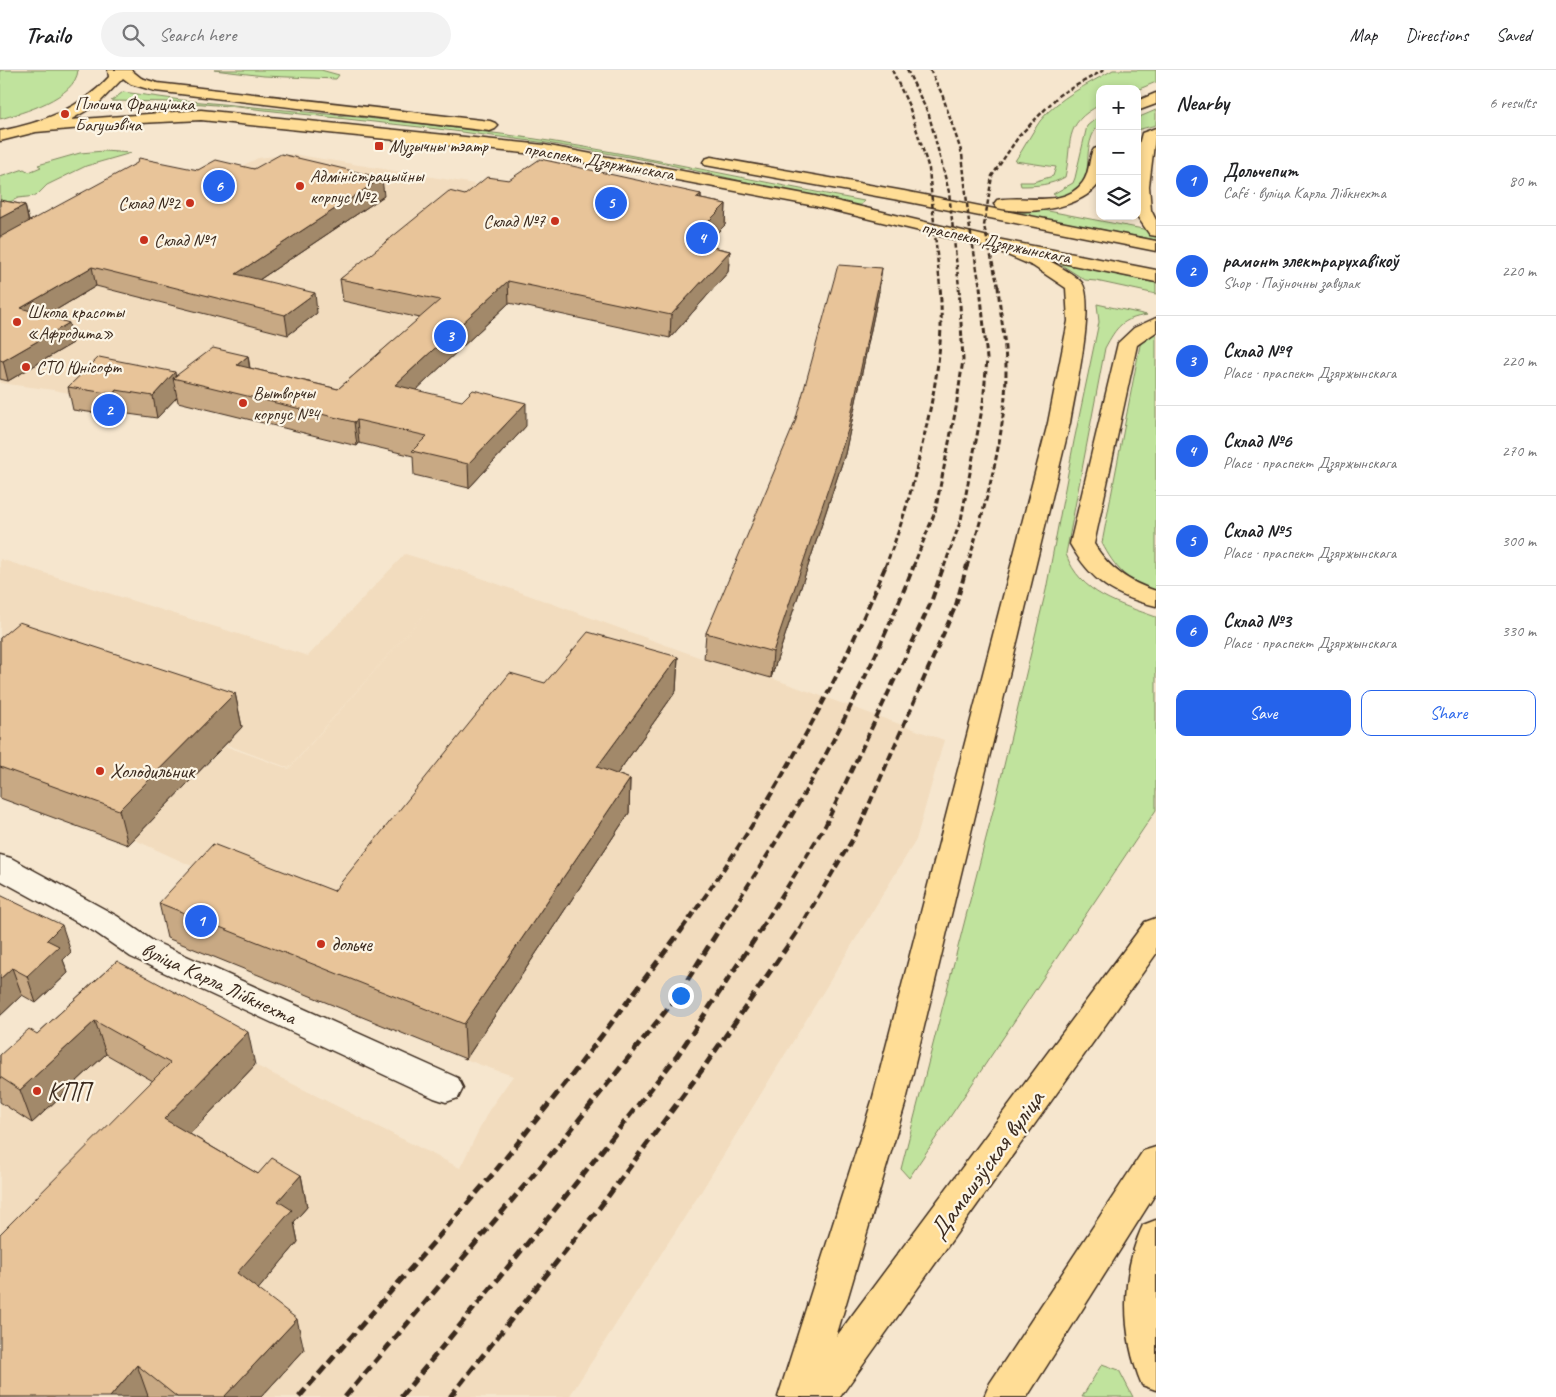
<!DOCTYPE html>
<meta charset="utf-8">
<style>
body{margin:0;font-family:Caveat,sans-serif;background:#f2f2f2;color:#202124}
.controls{position:absolute;right:15px;top:15px;display:grid;overflow:hidden;border-radius:10px;box-shadow:0 2px 8px #0003}
.controls button{width:45px;height:45px;display:grid;place-items:center;padding:0;border:0;border-bottom:1px solid #e0e0e0;background:#fff;color:#202124;font:25px sans-serif}
.you{position:absolute;left:680px;top:925px;width:18px;height:18px;margin:-12px;border:4px solid #fff;border-radius:50%;background:#1a73e8;box-shadow:0 0 0 8px #1a73e833}
.badge{display:grid;place-items:center;width:32px;height:32px;border-radius:50%;background:#2563eb;color:#fff;font-size:16px;font-weight:700}
.pin{position:absolute;translate:-50% -50%;border:2px solid #fff;box-shadow:0 1px 5px #0006}
.list{margin:0;padding:0;list-style:none}
h2{display:flex;justify-content:space-between;align-items:center;height:65px;margin:0;padding:0 20px;font-size:21px}
h2 small{font-size:16px;font-weight:400;color:#757577}
.list li{display:grid;grid-template-columns:32px 1fr auto;gap:15px;align-items:center;box-sizing:border-box;height:90px;padding:0 20px;border-top:1px solid #e0e0e0}
.list b{display:block;font-size:19px;white-space:nowrap}
.list p{margin:0;font-size:16px;white-space:nowrap;color:#757577}
.list em{font-size:16px;font-style:normal;color:#757577}
.actions{display:flex;gap:10px;padding:15px 20px}
.actions a{flex:1;padding:11px 0;border:1px solid #2563eb;border-radius:10px;text-align:center;font-size:18px;color:#2563eb}
.actions .main{background:#2563eb;color:#fff}
.icon{flex:none;width:28px;height:28px;fill:none;stroke:currentColor;stroke-width:2;stroke-linecap:round;stroke-linejoin:round}
.map{position:relative;flex:none;width:1156px;height:1327px;overflow:hidden}
header{display:flex;align-items:center;gap:30px;box-sizing:border-box;height:70px;padding:0 25px;background:#fff;border-bottom:1px solid #e0e0e0}
header strong{font-size:24px}
nav{display:flex;gap:28px;margin-inline-start:auto;font-size:18px}
.search{width:350px;height:45px;background:#f2f2f2;display:flex;align-items:center;gap:12px;box-sizing:border-box;padding:0 18px;border-radius:28px;color:#757577;font-size:19px}
main{display:flex}
aside{flex:1;background:#fff}
.map>svg:first-child{display:block}
.built{fill:#f2dcbe;fill-rule:evenodd}
.green{fill:#c0e39d;stroke:#7e865e}
.lines{fill:none;stroke-linecap:round;stroke-linejoin:round}
.minor-casing{stroke:#3b2a1e;stroke-width:3}
.major-casing{stroke:#3b2a1e;stroke-width:3}
.minor{fill:#fcf5e5;fill-rule:evenodd}
.major{fill:#ffdd96;fill-rule:evenodd}
.rail-far3{stroke:#3b2a1e;stroke-width:2.5;stroke-dasharray:4.5 2.5;stroke-linecap:butt}
.rail-far2{stroke:#3b2a1e;stroke-width:3;stroke-dasharray:5.5 3;stroke-linecap:butt}
.rail-far1{stroke:#3b2a1e;stroke-width:4;stroke-dasharray:8 4;stroke-linecap:butt}
.rail{stroke:#3b2a1e;stroke-width:5;stroke-dasharray:10 5;stroke-linecap:butt}
.wall{fill:#c8a984;stroke:#3b2a1e}
.shaded-wall{fill:#a2896b;stroke:#3b2a1e}
.building{fill:#e8c499;stroke:#3b2a1e}
.poi-dot{fill:#c8321e;stroke:#fcf5e5;stroke-width:2}
.labels{text-anchor:middle;stroke-width:4.5;stroke-linejoin:round;paint-order:stroke}
.far-poi-label{font-size:18px;fill:#3b2a1e;stroke:#fcf5e5;text-anchor:start}
.far-street-label{font-size:18px;fill:#3b2a1e;stroke:#fcf5e5}
.poi-label{font-size:21px;fill:#3b2a1e;stroke:#fcf5e5;text-anchor:start}
.street-label{font-size:21px;fill:#3b2a1e;stroke:#fcf5e5}
.near-poi-label{font-size:25px;fill:#3b2a1e;stroke:#fcf5e5;text-anchor:start}
.near-street-label{font-size:25px;fill:#3b2a1e;stroke:#fcf5e5}
</style>
<header>
<strong>Trailo</strong>
<div class="search"><svg class="icon" aria-label="search" viewBox="0 0 24 24"><circle cx="10" cy="10" r="6"/><path d="M15 15l6 6"/></svg>Search here</div>
<nav><a>Map</a><a>Directions</a><a>Saved</a></nav>
</header>
<main>
<div class="map">
<svg width="1156" height="1327" viewBox="0 0 1156 1327">
<rect width="100%" height="100%" fill="#f6e6ce"/>
<filter id="ink" filterUnits="userSpaceOnUse"><feTurbulence type="fractalNoise" baseFrequency=".02" numOctaves="2"/><feDisplacementMap in="SourceGraphic" scale="10" xChannelSelector="R" yChannelSelector="G"/><feConvolveMatrix kernelMatrix="1 2 1 2 8 2 1 2 1" color-interpolation-filters="sRGB"/></filter>
<g filter="url(#ink)">
<!-- built -->
<g class="built">
<polygon points="292,84 493,117 700,144 729,150 686,193 729,202 698,234 670,268 509,233 357,376 151,325 128,335 54,320 0,313 0,218 258,88"/>
<path d="M405,484L462,501L704,589L771,608L944,670L916,770L704,1117L569,1327H0V1029L122,919L255,995L460,1098L489,1040L513,1006L478,994L167,868L220,809L133,769L128,775L0,728V489L308,586ZM435,532L289,699L225,676L171,731L225,674L289,698Z"/>
</g>
<!-- green -->
<g class="green">
<path d="M0,0H78C76,28 22,43 0,49Z"/>
<polygon points="214,0 321,0 339,5 336,9 264,6"/>
<path d="M1113,0H1156V12L1137,20L1100,19V35C1062,54 1073,73 1065,107C1051,115 1037,116 1021,116L1020,112H1033L1053,106L1056,97L1015,91C1024,78 1031,64 1040,51C1058,28 1088,14 1113,0Z"/>
<path d="M123,22L181,30C303,42 427,52 549,71C654,88 759,112 864,131L859,137L652,91L547,73L438,59L228,36L178,32L111,31Z"/>
<polygon points="1156,40 1156,55 1137,60 1137,48"/>
<path d="M1100,45C1100,55 1096,57 1092,66C1081,94 1100,117 1058,127L1053,124L1073,113L1075,108L1087,56Z"/>
<polygon points="104,81 131,83 86,96 47,115 36,126 18,128 0,137 0,107 24,99 29,102 41,97 38,95 80,83"/>
<polygon points="1016,140 1043,140 1143,159 1156,166 1156,170 1016,143"/>
<polygon points="1057,192 1156,213 1156,224 1096,211 1085,210"/>
<path d="M1097,234L1147,245C1122,249 1117,256 1105,278L1066,484C1080,524 1120,534 1156,547V740L909,1108L901,1099L995,733L1046,520L1074,371L1099,252Z"/>
<path d="M1156,262V521C1129,514 1114,497 1102,473L1140,275L1149,264Z"/>
<polygon points="1102,1294 1119,1300 1133,1327 1082,1327"/>
</g>
<g class="lines">
<!-- minor casing -->
<g class="minor-casing">
<polygon id="minor" points="0,785 11,788 117,846 153,871 458,1008 463,1018 458,1028 446,1032 434,1028 131,887 95,862 0,810"/>
</g>
<!-- major casing -->
<g class="major-casing">
<g id="major">
<path d="M108,0H131L141,8L157,13L490,51L495,53L498,56L495,59L490,61L155,21L131,14L123,8L98,34L70,50L201,40L544,75L815,126L997,169L1156,200V212L1048,190C1058,196 1075,204 1082,213C1096,233 1074,327 1070,353L906,1031L836,1267L1145,852L1156,848V884L840,1327H778L872,1031L1048,353L1068,251L1066,218L1033,196L991,178L815,136L544,85L201,50L140,53L36,62L0,71V61C41,53 80,39 109,7Z"/>
<polygon points="1156,23 1156,34 1137,41 1137,31"/>
<polygon points="1156,58 1149,116 1151,140 1156,150 1156,166 1150,165 1137,146 1137,82 1142,63"/>
<path d="M1100,77V112C1081,140 1027,145 997,138L994,134L997,130C1023,124 1064,139 1083,112C1089,104 1089,91 1092,82L1094,79Z"/>
<polygon points="711,87 904,121 1156,171 1156,181 904,131 705,95 703,92 705,89"/>
<path d="M1156,248V262L1137,275L1094,474C1109,499 1129,512 1156,521V536C1114,526 1092,512 1070,474L1118,273L1134,258Z"/>
<polygon points="1156,1077 1156,1123 1027,1327 984,1327 990,1313 1143,1081"/>
<path d="M1156,1150V1320L1142,1315C1121,1266 1120,1204 1143,1155Z"/>
</g>
</g>
<!-- minor -->
<use href="#minor" class="minor"/>
<!-- major -->
<use href="#major" class="major"/>
<!-- rail-far3 -->
<g class="rail-far3">
<polyline points="892,0 909,36 929,99 940,217"/>
<polyline points="907,0 929,45 949,122 959,217"/>
<polyline points="930,0 942,24 962,84 969,153 980,217"/>
<polyline points="998,217 984,156 992,106 1019,66 1059,25 1104,0"/>
</g>
<!-- rail-far2 -->
<g class="rail-far2">
<path d="M885,497C901,458 912,420 921,379C934,326 945,271 940,216"/>
<polyline points="913,497 935,442 956,338 963,290 959,216"/>
<polyline points="944,497 961,450 983,334 987,289 980,216"/>
<path d="M967,497C986,432 1006,367 1006,299C1006,272 1000,243 998,216"/>
</g>
<!-- rail-far1 -->
<g class="rail-far1">
<path d="M682,859C731,791 776,720 815,647C842,598 864,547 886,495"/>
<path d="M720,859C748,814 779,770 804,724C845,651 883,574 914,495"/>
<polyline points="761,859 825,756 930,535 944,495"/>
<polyline points="799,859 858,760 956,535 967,495"/>
</g>
<!-- rail -->
<g class="rail">
<polyline points="299,1327 493,1104 572,1005 683,858"/>
<polyline points="345,1327 558,1076 676,928 720,858"/>
<polyline points="401,1327 545,1152 677,986 762,858"/>
<polyline points="450,1327 600,1137 702,1000 800,858"/>
</g>
</g>
<!-- wall -->
<g class="wall">
<polygon points="254,99 384,126 259,210 317,243 288,265 96,216 46,246 73,273 8,311 0,309 0,130 25,135 29,151 198,100"/>
<polygon points="509,110 701,124 701,129 726,134 725,155 705,175 730,181 728,202 670,268 509,233 416,320 526,356 469,418 414,405 413,386 359,373 357,376 178,332 177,327 157,348 121,343 118,346 73,340 68,317 175,307 248,286 250,298 338,319 420,248 343,231 340,209 465,125"/>
<polygon points="879,221 845,384 771,608 704,589 706,563"/>
<polygon points="0,568 235,623 242,657 128,775 0,728"/>
<polygon points="678,587 676,621 617,704 630,709 629,743 466,989 167,868 159,833 334,821 545,613"/>
<polygon points="0,825 71,882 63,890 68,903 36,933 22,925 0,946"/>
<polygon points="117,891 255,995 190,1064 258,1104 301,1105 307,1137 294,1152 298,1172 258,1219 304,1280 261,1327 149,1327 148,1326 0,1327 153,1011 106,984 32,1053 0,1032 0,985 37,964"/>
</g>
<!-- shaded-wall -->
<g class="shaded-wall">
<polygon points="382,108 384,126 238,224 236,204"/>
<polygon points="701,124 700,144 696,128"/>
<polygon points="726,134 725,155 705,175 705,182 693,173 700,160"/>
<polygon points="25,135 29,154 0,170 0,148"/>
<polygon points="730,181 728,202 670,268 671,245"/>
<polygon points="92,197 96,216 26,258 21,238"/>
<polygon points="882,198 879,221 845,384 771,608 773,582"/>
<polygon points="508,211 509,233 397,338 395,315"/>
<polygon points="315,223 317,243 288,265 285,245"/>
<polygon points="69,253 73,273 8,311 3,291"/>
<polygon points="248,286 251,310 237,295"/>
<polygon points="175,302 176,309 173,308 177,327 157,348 153,326"/>
<polygon points="116,320 121,343 118,346 113,324"/>
<polygon points="526,333 526,356 469,418 468,394"/>
<polygon points="357,350 359,373 357,376 354,352"/>
<polygon points="678,587 676,621 597,732 597,697"/>
<polygon points="235,623 242,657 128,775 119,740"/>
<polygon points="630,709 629,743 466,989 464,954"/>
<polygon points="62,855 71,882 63,890 68,903 36,933 27,906 47,870"/>
<polygon points="12,898 22,925 0,946 0,909"/>
<polygon points="95,951 106,984 32,1053 20,1020"/>
<polygon points="248,962 255,995 173,1082 164,1049"/>
<polygon points="301,1105 307,1137 294,1152 298,1172 245,1235 237,1203 278,1131"/>
<polygon points="297,1249 304,1280 261,1327 224,1327"/>
<polygon points="137,1295 148,1326 148,1327 110,1327"/>
</g>
<!-- building -->
<g class="building">
<polygon points="281,84 382,108 236,204 315,223 285,245 92,197 21,238 69,253 3,291 0,290 0,166 2,166 137,93 139,88 198,100 216,90 254,99"/>
<polygon points="540,89 701,124 696,128 726,134 700,160 706,161 693,173 730,181 671,245 508,211 395,315 462,331 473,320 526,333 468,394 412,381 427,366 357,350 354,352 173,308 213,278 248,286 237,295 338,319 440,230 340,209 449,121 465,125 487,107 509,110"/>
<polygon points="0,130 25,135 0,148"/>
<polygon points="838,195 882,198 848,360 773,582 706,563 795,352"/>
<polygon points="99,287 175,302 153,326 116,320 113,324 68,317"/>
<polygon points="19,552 235,623 119,740 0,697 0,568"/>
<polygon points="588,562 678,587 597,697 630,709 464,954 159,833 213,774 334,821 510,603 545,613"/>
<polygon points="0,825 62,855 47,870 59,876 27,906 12,898 0,909"/>
<polygon points="117,891 248,962 164,1049 258,1104 272,1088 301,1105 278,1131 292,1140 237,1203 297,1249 224,1327 177,1327 137,1295 110,1327 0,1327 0,1164 170,993 95,951 20,1020 0,1007 0,985 29,959 37,964"/>
</g>
</g>
<!-- markers -->
<g class="poi-dot">
<circle cx="65" cy="44" r="5"/>
<rect x="374" y="71" width="10" height="10" rx="2.5"/>
<circle cx="300" cy="116" r="5"/>
<circle cx="190" cy="133" r="5"/>
<circle cx="555" cy="151" r="5"/>
<circle cx="144" cy="170" r="5"/>
<circle cx="17" cy="252" r="5"/>
<circle cx="26" cy="297" r="5"/>
<circle cx="243" cy="333" r="5"/>
<circle cx="100" cy="701" r="5"/>
<circle cx="321" cy="874" r="5"/>
<circle cx="37" cy="1021" r="5"/>
</g>
<g class="labels">
<!-- far-poi labels -->
<g class="far-poi-label">
<text x="75" y="40">Плошча Францішка<tspan x="75" dy="21">Багушэвіча</tspan></text>
<text x="389" y="82">Музычны тэатр</text>
<text x="310" y="112">Адміністрацыйны<tspan x="310" dy="21">корпус №2</tspan></text>
<text x="180" y="139" text-anchor="end">Склад №2</text>
<text x="545" y="157" text-anchor="end">Склад №7</text>
<text x="154" y="176">Склад №1</text>
<text x="27" y="248">Школа красоты<tspan x="27" dy="21">«Афродита»</tspan></text>
<text x="36" y="303">СТО Юнісофт</text>
<text x="253" y="329">Вытворчы<tspan x="253" dy="21">корпус №4</tspan></text>
</g>
<!-- far-street labels -->
<g class="far-street-label">
<text transform="translate(599 91) rotate(10)" y="6">праспект Дзяржынскага</text>
<text transform="translate(996 172) rotate(12)" y="6">праспект Дзяржынскага</text>
</g>
<!-- poi labels -->
<g class="poi-label">
<text x="110" y="708">Холодильник</text>
<text x="331" y="881">дольче</text>
</g>
<!-- street labels -->
<g class="street-label">
<text transform="translate(219 913) rotate(25)" y="7">вуліца Карла Лібкнехта</text>
</g>
<!-- near-poi labels -->
<g class="near-poi-label">
<text x="47" y="1030">КПП</text>
</g>
<!-- near-street labels -->
<g class="near-street-label">
<text transform="translate(986 1094) rotate(-54)" y="9">Дамашэўская вуліца</text>
</g>
</g>
</svg>
<div class="controls">
<button>+</button>
<button>−</button>
<button><svg class="icon" aria-label="layers" viewBox="0 0 24 24"><path d="M12 4l9 5-9 5-9-5zM3 14l9 5 9-5"/></svg></button>
</div>
<div class="you"></div>
<div class="pin badge" style="left:201px;top:851px">1</div>
<div class="pin badge" style="left:109px;top:340px">2</div>
<div class="pin badge" style="left:450px;top:266px">3</div>
<div class="pin badge" style="left:702px;top:168px">4</div>
<div class="pin badge" style="left:611px;top:133px">5</div>
<div class="pin badge" style="left:219px;top:116px">6</div>
</div>
<aside>
<h2>Nearby<small>6 results</small></h2>
<ul class="list">
<li><span class="badge">1</span><div><b>Дольчепит</b><p>Café · вуліца Карла Лібкнехта</p></div><em>80 m</em></li>
<li><span class="badge">2</span><div><b>рамонт электрарухавікоў</b><p>Shop · Паўночны завулак</p></div><em>220 m</em></li>
<li><span class="badge">3</span><div><b>Склад №9</b><p>Place · праспект Дзяржынскага</p></div><em>220 m</em></li>
<li><span class="badge">4</span><div><b>Склад №6</b><p>Place · праспект Дзяржынскага</p></div><em>270 m</em></li>
<li><span class="badge">5</span><div><b>Склад №5</b><p>Place · праспект Дзяржынскага</p></div><em>300 m</em></li>
<li><span class="badge">6</span><div><b>Склад №3</b><p>Place · праспект Дзяржынскага</p></div><em>330 m</em></li>
</ul>
<div class="actions"><a class="main">Save</a><a>Share</a></div>
</aside>
</main>
